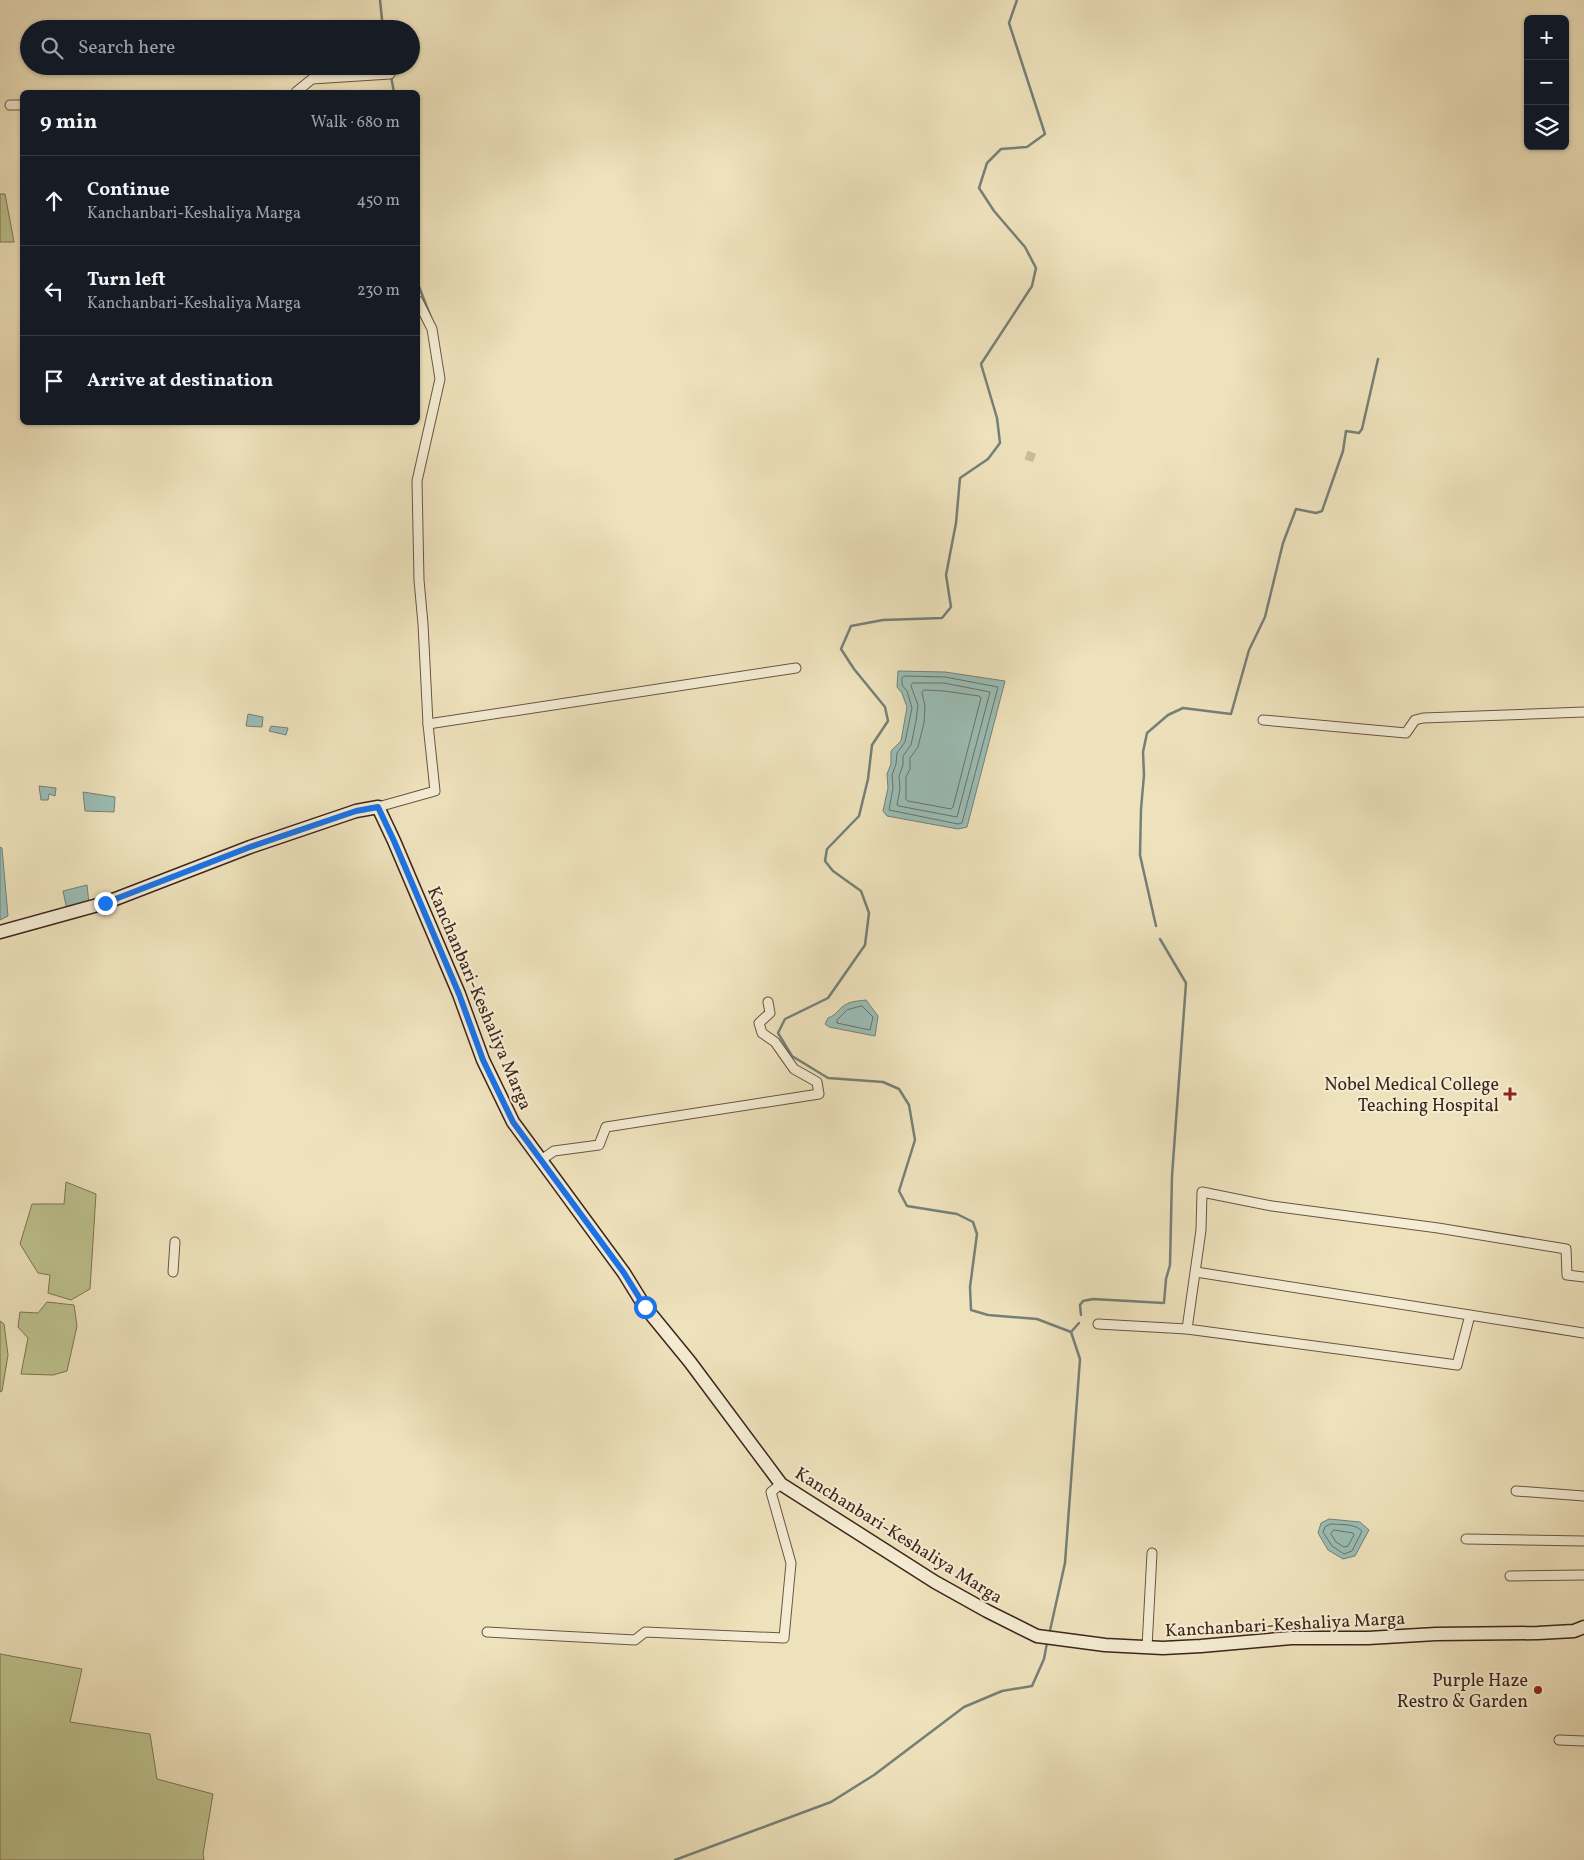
<!DOCTYPE html>
<meta charset="utf-8">
<style>
body{margin:0;font-family:Vollkorn,serif;background:#242831;color:#f1f3f6}
.controls{position:absolute;right:15px;top:15px;display:grid;overflow:hidden;border-radius:8px;box-shadow:0 1px 4px #0004}
.controls button{width:45px;height:45px;display:grid;place-items:center;padding:0;border:0;border-bottom:1px solid #363941;background:#171b24;color:#f1f3f6;font:25px sans-serif}
.stop{position:absolute;width:15px;height:15px;margin:-11px;border:4px solid #1a73e8;border-radius:50%;background:#fff}
.stop.end{background:#1a73e8;border-color:#fff;box-shadow:0 1px 5px #0008}
.list{margin:0;padding:0;list-style:none}
h2{display:flex;justify-content:space-between;align-items:center;height:65px;margin:0;padding:0 20px;font-size:21px}
h2 small{font-size:16px;font-weight:400;color:#9ea1a6}
.list li{display:grid;grid-template-columns:32px 1fr auto;gap:15px;align-items:center;box-sizing:border-box;height:90px;padding:0 20px;border-top:1px solid #363941}
.list b{display:block;font-size:19px;white-space:nowrap}
.list p{margin:0;font-size:16px;white-space:nowrap;color:#9ea1a6}
.list em{font-size:16px;font-style:normal;color:#9ea1a6}
.icon{flex:none;width:28px;height:28px;fill:none;stroke:currentColor;stroke-width:2;stroke-linecap:round;stroke-linejoin:round}
.map{position:relative;flex:none;width:1584px;height:1860px;overflow:hidden}
.search{position:absolute;background:#171b24;box-shadow:0 1px 4px #0004;left:20px;top:20px;width:400px;height:55px;display:flex;align-items:center;gap:12px;box-sizing:border-box;padding:0 18px;border-radius:28px;color:#9ea1a6;font-size:19px}
.panel{position:absolute;background:#171b24;box-shadow:0 1px 4px #0004;left:20px;top:90px;width:400px;height:335px;border-radius:8px}
.map>svg:first-child{display:block}
.green{fill:#bcc28e;stroke:#7d7455}
.water{fill:#9abdb5;stroke:#758078}
.lines{fill:none;stroke-linecap:round;stroke-linejoin:round}
.shore{stroke:#6c7168;stroke-width:1}
.stream{stroke:#758078;stroke-width:2.5}
.street-tunnel{stroke:#cbbc9c;stroke-width:9;stroke-dasharray:9 4.5;stroke-linecap:butt}
.street-casing{stroke:#6a5444;stroke-width:11}
.secondary-casing{stroke:#3e251c;stroke-width:15}
.street{stroke:#f4ecd3;stroke-width:9}
.secondary{stroke:#f4ecd3;stroke-width:12}
.route{stroke:#1a73e8;stroke-width:6}
.poi-dot{fill:#8f2418;stroke:#f4ecd3;stroke-width:2}
.labels{text-anchor:middle;stroke-width:4;stroke-linejoin:round;paint-order:stroke}
.street-label{font-size:18px;fill:#3e251c;stroke:#f4ecd3}
.poi-label{font-size:18px;fill:#3e251c;stroke:#f4ecd3;text-anchor:end}
</style>
<div class="map">
<svg width="1584" height="1860" viewBox="0 0 1584 1860">
<rect width="100%" height="100%" fill="#eee2bc"/>
<filter id="stains"><feTurbulence type="fractalNoise" baseFrequency=".004" numOctaves="4"/><feColorMatrix values="0 0 0 0 .2 0 0 0 0 .09 0 0 0 0 .02 0 0 0 .5 -.17"/></filter>
<radialGradient id="worn" r=".72"><stop offset=".6" stop-color="#630" stop-opacity="0"/><stop offset="1" stop-color="#630" stop-opacity=".3"/></radialGradient>
<!-- green -->
<g class="green">
<polygon points="0,194 5,194 14,242 0,242"/>
<polygon points="66,1182 96,1194 90,1289 71,1300 48,1293 50,1275 38,1273 20,1244 32,1204 64,1204"/>
<polygon points="47,1302 74,1305 77,1326 67,1371 53,1375 21,1374 28,1338 18,1327 20,1312 38,1313"/>
<polygon points="0,1321 4,1324 8,1355 2,1391 0,1392"/>
<polygon points="0,1654 82,1669 70,1722 150,1734 157,1779 213,1794 203,1854 204,1860 0,1860"/>
</g>
<!-- water -->
<g class="water">
<polygon points="898,671 945,672 1005,681 967,827 958,829 887,816 883,811 888,788 887,774 891,764 891,751 901,741 907,707 902,693 897,687"/>
<polygon points="248,714 263,717 262,727 246,726"/>
<polygon points="271,726 288,728 286,735 269,731"/>
<polygon points="39,786 56,788 55,796 49,794 48,800 41,800"/>
<polygon points="83,792 115,797 114,812 85,811"/>
<polygon points="0,847 2,848 8,916 0,920"/>
<polygon points="87,885 89,903 67,910 63,891"/>
<path d="M866,1000L878,1016L875,1036L829,1027L825,1024L828,1018C838,1014 837,1010 845,1005C851,1001 859,1001 866,1000Z"/>
<polygon points="1329,1519 1360,1522 1369,1530 1355,1556 1343,1559 1328,1550 1318,1533 1321,1523"/>
</g>
<g class="lines">
<!-- shore -->
<g class="shore">
<polygon points="905,676 945,677 998,687 962,823 958,824 889,810 893,788 892,775 896,764 897,753 905,742 912,708 907,691 902,685 902,678"/>
<polygon points="913,683 944,683 990,692 957,817 899,806 897,805 900,789 899,776 903,765 903,756 911,745 916,721 918,705 911,686"/>
<polygon points="924,690 944,691 979,696 981,698 953,807 951,809 908,801 906,799 906,777 910,769 910,758 918,747 924,723 925,706 922,693"/>
<polygon points="862,1006 873,1017 870,1030 837,1023 837,1020 847,1010"/>
<path d="M1331,1524C1341,1525 1354,1523 1362,1531L1352,1551L1344,1554L1332,1546L1323,1532L1325,1527Z"/>
<polygon points="1334,1530 1353,1533 1354,1535 1348,1546 1344,1547 1336,1542 1331,1534"/>
</g>
<!-- stream -->
<g class="stream">
<polyline points="380,0 383,29"/>
<polyline points="1017,0 1009,23 1045,134 1027,147 1001,149 987,163 979,188 994,211 1025,247 1036,268 1032,286 981,364 997,418 1000,443 988,459 960,478 956,523 946,575 951,607 942,618 883,620 851,626 841,649 854,669 885,707 888,721 872,745 868,779 859,816 827,849 825,861 833,871 861,891 869,913 865,945 828,998 785,1019 778,1033 792,1056 828,1078 883,1082 899,1089 909,1105 915,1140 899,1191 907,1206 957,1214 973,1222 977,1234 970,1287 971,1310 988,1315 1037,1319 1071,1332 1080,1359 1065,1563 1049,1635"/>
<polyline points="389,66 394,92"/>
<polyline points="418,284 432,320"/>
<polyline points="1156,926 1140,855 1141,809 1144,775 1143,752 1147,733 1168,715 1183,708 1231,714 1249,650 1265,617 1283,543 1296,509 1316,513 1322,511 1343,451 1346,431 1359,433 1362,429 1378,359"/>
<polyline points="1081,1315 1080,1305 1083,1301 1093,1299 1164,1303 1166,1279 1170,1265 1172,1176 1186,983 1160,939"/>
<polyline points="1071,1332 1079,1323"/>
<polyline points="675,1860 831,1802 874,1775 964,1707 1002,1691 1032,1686 1044,1659 1047,1643"/>
</g>
<!-- street-tunnel -->
<polyline class="street-tunnel" points="1026,455 1037,459"/>
<!-- street casing -->
<g class="street-casing">
<g id="street">
<polyline points="296,92 312,79 390,74"/>
<polyline points="10,105 22,105"/>
<polyline points="1263,720 1406,733 1415,720 1423,718 1584,712"/>
<polyline points="428,724 796,668"/>
<polyline points="378,807 435,791 428,724 423,624 419,580 417,481 440,379 432,329 418,301"/>
<polyline points="541,1160 554,1151 599,1145 606,1127 819,1094 817,1082 794,1069 775,1042 762,1033 759,1023 770,1013 768,1002"/>
<polyline points="173,1272 175,1242"/>
<polyline points="1196,1272 1584,1333"/>
<polyline points="1098,1324 1187,1329 1457,1365 1470,1315"/>
<polyline points="1187,1329 1201,1230 1202,1192 1272,1206 1438,1228 1566,1249 1567,1275 1584,1277"/>
<polyline points="1516,1491 1584,1496"/>
<polyline points="1466,1539 1584,1541"/>
<polyline points="1510,1576 1584,1575"/>
<polyline points="487,1632 635,1640 645,1632 784,1638 791,1563 771,1492 781,1484"/>
<polyline points="1147,1647 1152,1553"/>
<polyline points="1559,1740 1584,1741"/>
</g>
</g>
<!-- secondary casing -->
<g class="secondary-casing">
<polyline id="secondary" points="0,932 105,903 250,847 356,811 378,807 394,841 459,994 483,1060 513,1122 624,1273 645,1307 690,1362 781,1484 935,1582 987,1611 1037,1636 1105,1645 1163,1648 1201,1646 1291,1638 1368,1638 1436,1634 1538,1633 1574,1631 1584,1627"/>
</g>
<!-- street -->
<use href="#street" class="street"/>
<!-- secondary -->
<use href="#secondary" class="secondary"/>
</g>
<g class="lines">
<!-- route -->
<polyline class="route" points="105,903 250,847 356,811 378,807 394,841 459,994 483,1060 513,1122 624,1273 645,1307"/>
</g>
<!-- markers -->
<g class="poi-dot">
<path d="M1507.5 1086.5h5v5h5v5h-5v5h-5v-5h-5v-5h5z"/>
<circle cx="1538" cy="1690" r="5"/>
</g>
<g class="labels">
<!-- street labels -->
<g class="street-label">
<text transform="translate(480 998) rotate(67)" y="6">Kanchanbari-Keshaliya Marga</text>
<text transform="translate(899 1535) rotate(32)" y="6">Kanchanbari-Keshaliya Marga</text>
<text transform="translate(1285 1624) rotate(-3)" y="6">Kanchanbari-Keshaliya Marga</text>
</g>
<!-- poi labels -->
<g class="poi-label">
<text x="1499" y="1090">Nobel Medical College<tspan x="1499" dy="21">Teaching Hospital</tspan></text>
<text x="1528" y="1686">Purple Haze<tspan x="1528" dy="21">Restro &amp; Garden</tspan></text>
</g>
</g>
<rect width="100%" height="100%" filter="url(#stains)"/>
<rect width="100%" height="100%" fill="url(#worn)"/>
</svg>
<div class="controls">
<button>+</button>
<button>−</button>
<button><svg class="icon" aria-label="layers" viewBox="0 0 24 24"><path d="M12 4l9 5-9 5-9-5zM3 14l9 5 9-5"/></svg></button>
</div>
<div class="stop" style="left:645px;top:1307px"></div>
<div class="stop end" style="left:105px;top:903px"></div>
<div class="search"><svg class="icon" aria-label="search" viewBox="0 0 24 24"><circle cx="10" cy="10" r="6"/><path d="M15 15l6 6"/></svg>Search here</div>
<section class="panel">
<h2>9 min<small>Walk · 680 m</small></h2>
<ul class="list">
<li><svg class="icon" aria-label="ahead" viewBox="0 0 24 24"><path d="M12 20V5M6 11l6-6 6 6"/></svg><div><b>Continue</b><p>Kanchanbari-Keshaliya Marga</p></div><em>450 m</em></li>
<li><svg class="icon" aria-label="left" viewBox="0 0 24 24"><path d="M17 20v-9H6M10 6l-5 5 5 5"/></svg><div><b>Turn left</b><p>Kanchanbari-Keshaliya Marga</p></div><em>230 m</em></li>
<li><svg class="icon" aria-label="arrive" viewBox="0 0 24 24"><path d="M6 21V4h12l-3 4 3 4H6"/></svg><div><b>Arrive at destination</b></div></li>
</ul>
</section>
</div>
